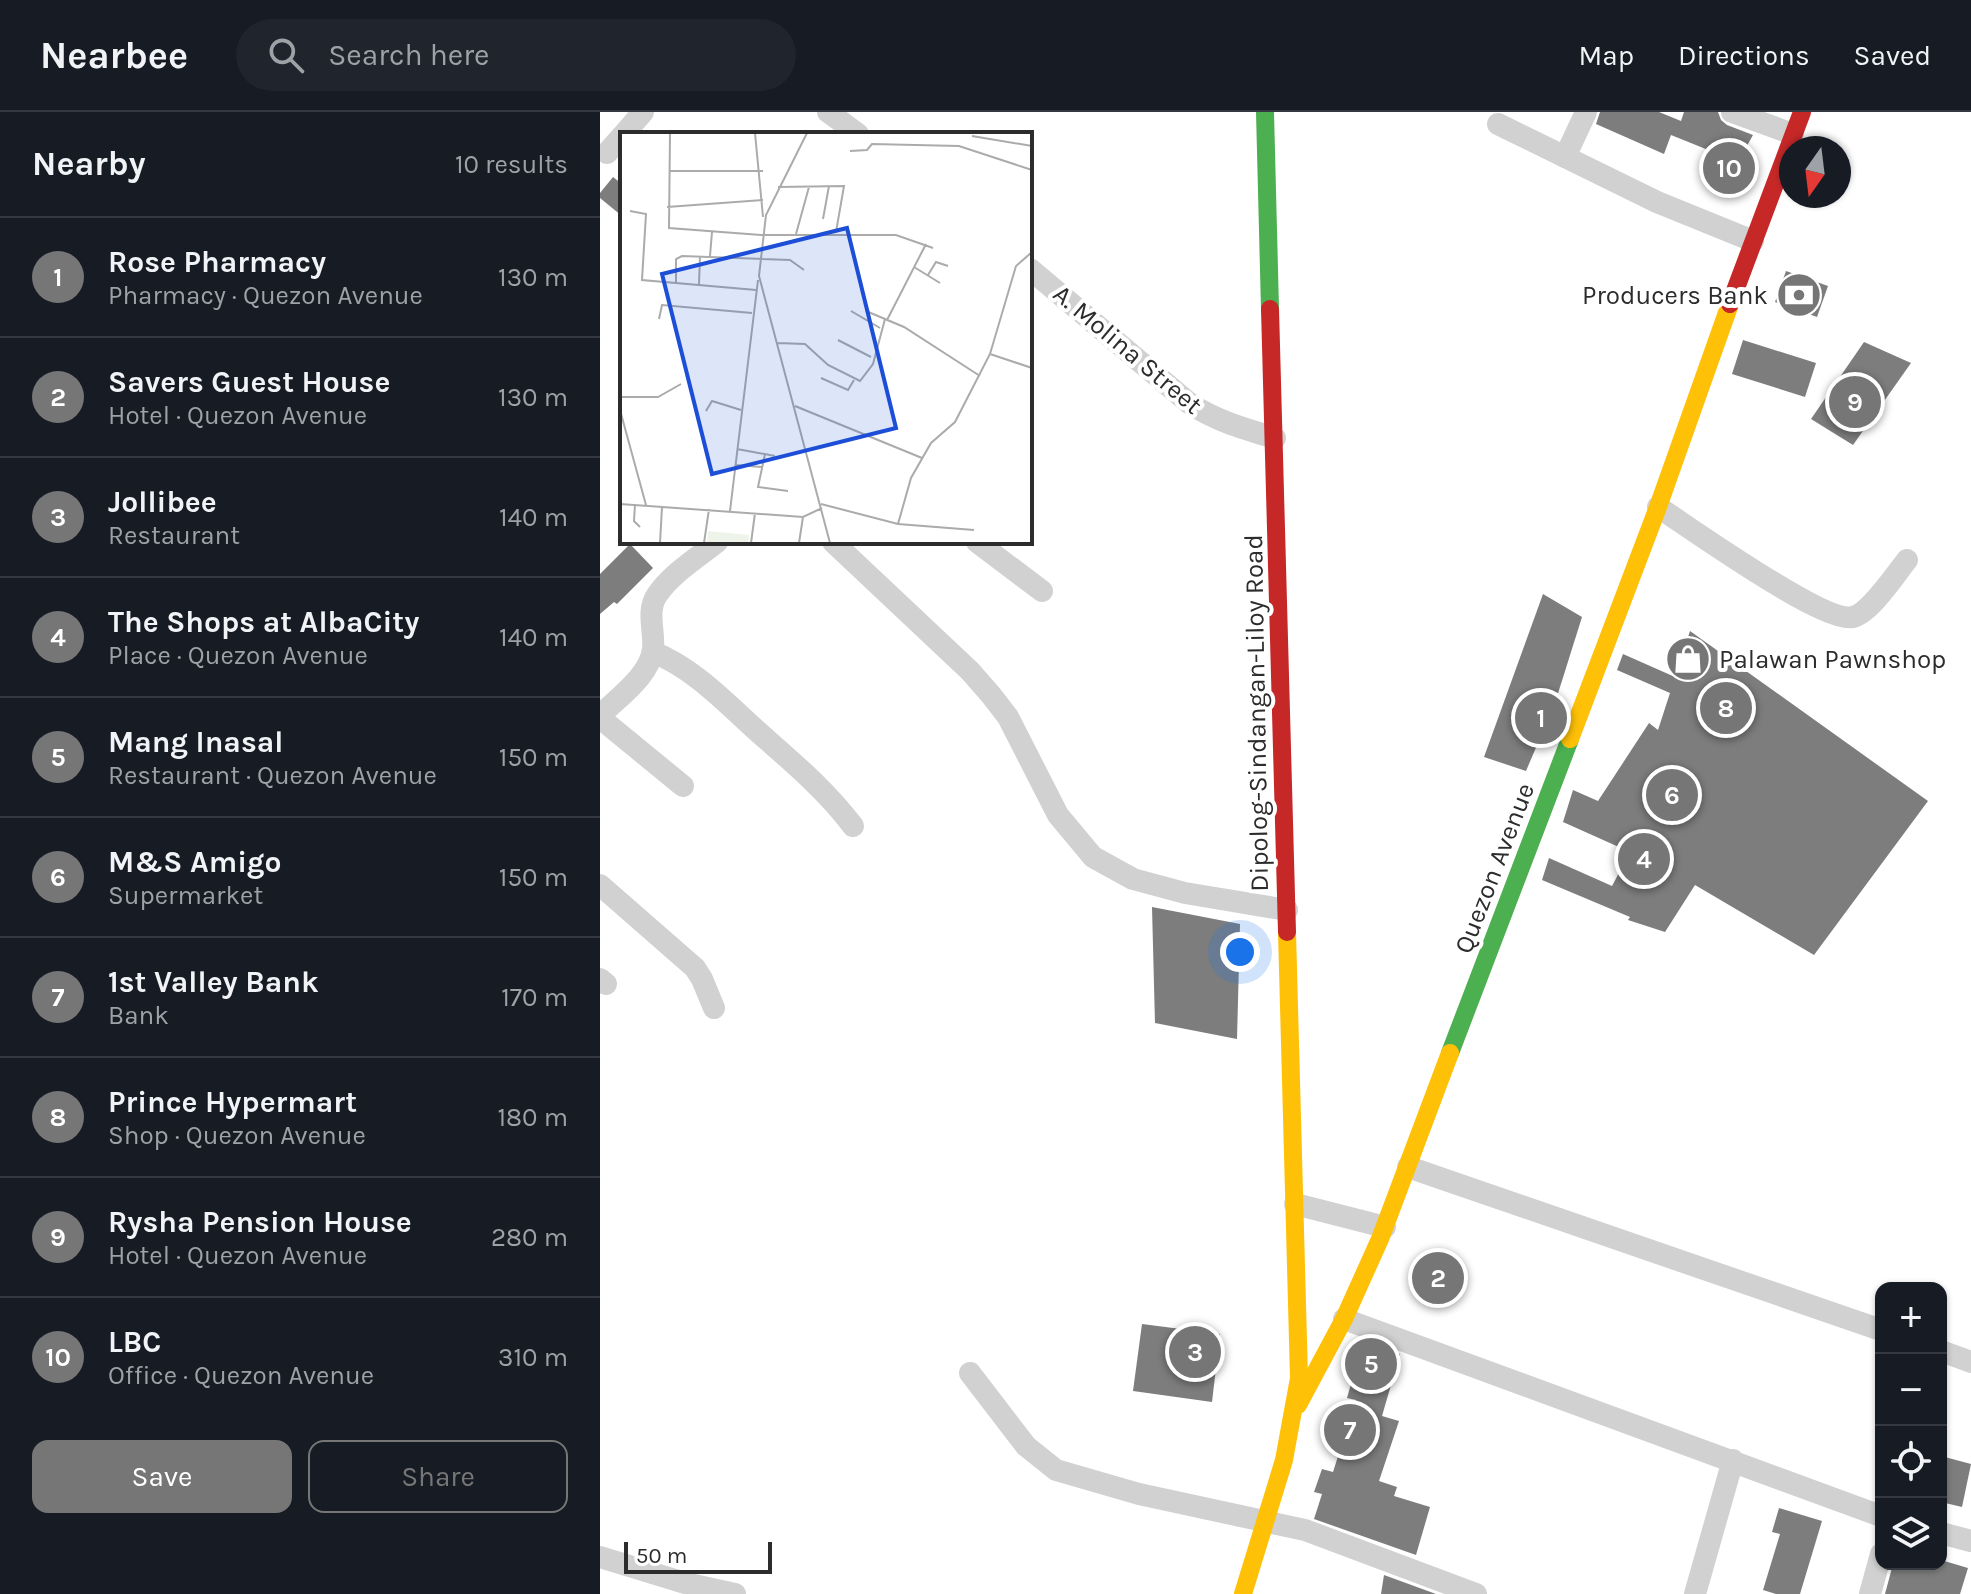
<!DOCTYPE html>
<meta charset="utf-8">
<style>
body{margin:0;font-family:Karla,sans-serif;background:#20242c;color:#f1f3f6}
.controls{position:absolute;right:24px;bottom:24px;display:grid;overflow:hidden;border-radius:16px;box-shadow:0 2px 6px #0004}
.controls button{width:72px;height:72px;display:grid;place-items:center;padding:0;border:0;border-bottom:2px solid #363941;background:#171b24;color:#f1f3f6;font:40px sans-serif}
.compass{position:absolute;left:1179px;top:24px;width:72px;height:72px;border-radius:50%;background:#171b24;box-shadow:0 2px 6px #0004;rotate:194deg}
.scale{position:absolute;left:24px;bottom:20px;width:148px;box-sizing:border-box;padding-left:8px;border:4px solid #2c2c2c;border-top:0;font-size:22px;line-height:28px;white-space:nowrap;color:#2c2c2c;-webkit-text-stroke:6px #fff;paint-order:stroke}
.you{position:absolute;left:640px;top:840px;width:28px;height:28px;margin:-20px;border:6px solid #fff;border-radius:50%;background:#1a73e8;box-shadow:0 0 0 12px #1a73e833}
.badge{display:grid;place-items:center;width:52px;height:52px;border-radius:50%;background:#767676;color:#fff;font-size:26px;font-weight:700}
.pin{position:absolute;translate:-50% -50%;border:4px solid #fff;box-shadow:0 2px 8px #0006}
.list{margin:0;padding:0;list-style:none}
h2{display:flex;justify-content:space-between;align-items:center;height:104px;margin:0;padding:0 32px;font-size:34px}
h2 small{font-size:26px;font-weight:400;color:#9ea1a6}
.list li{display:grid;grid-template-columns:52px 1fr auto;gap:24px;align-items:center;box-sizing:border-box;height:120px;padding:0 32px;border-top:2px solid #363941}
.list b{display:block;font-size:30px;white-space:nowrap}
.list p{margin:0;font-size:26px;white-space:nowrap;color:#9ea1a6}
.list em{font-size:26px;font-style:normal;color:#9ea1a6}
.actions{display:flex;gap:16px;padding:24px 32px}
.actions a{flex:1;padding:18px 0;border:2px solid #767676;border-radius:16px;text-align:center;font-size:28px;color:#767676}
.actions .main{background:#767676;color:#fff}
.icon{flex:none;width:44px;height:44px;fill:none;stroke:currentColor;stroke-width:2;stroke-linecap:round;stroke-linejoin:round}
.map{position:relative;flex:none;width:1371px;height:1482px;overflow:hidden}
header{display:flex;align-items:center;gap:48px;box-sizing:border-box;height:112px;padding:0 40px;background:#171b24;border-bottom:2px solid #363941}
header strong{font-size:38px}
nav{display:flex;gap:44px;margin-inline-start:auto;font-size:28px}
.search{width:560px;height:72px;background:#20242c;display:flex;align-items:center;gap:20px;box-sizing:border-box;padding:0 28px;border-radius:44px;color:#9ea1a6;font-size:30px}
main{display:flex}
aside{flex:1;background:#171b24}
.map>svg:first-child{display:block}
.building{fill:#7d7d7d}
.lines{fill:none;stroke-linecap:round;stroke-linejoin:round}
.street{stroke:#d1d1d1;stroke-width:22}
.fast{stroke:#4caf50;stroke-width:18}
.slow{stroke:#ffc107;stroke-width:18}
.jam{stroke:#c62828;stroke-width:18}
.labels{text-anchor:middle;stroke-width:8;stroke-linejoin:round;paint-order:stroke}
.poi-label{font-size:26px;fill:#2c2c2c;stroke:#fff;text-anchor:end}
.street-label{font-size:26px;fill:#2c2c2c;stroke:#fff}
.inset-road{fill:none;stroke:#ababab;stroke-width:2}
.view{fill:#1d4ed8;fill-opacity:0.15;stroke:#1d4ed8;stroke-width:4}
.inset-edge{fill:none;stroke:#2c2c2c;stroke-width:4}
</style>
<header>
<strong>Nearbee</strong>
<div class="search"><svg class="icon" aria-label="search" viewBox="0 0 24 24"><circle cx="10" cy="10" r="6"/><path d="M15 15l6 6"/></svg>Search here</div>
<nav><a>Map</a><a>Directions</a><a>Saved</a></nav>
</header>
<main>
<aside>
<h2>Nearby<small>10 results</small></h2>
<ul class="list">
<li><span class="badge">1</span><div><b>Rose Pharmacy</b><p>Pharmacy · Quezon Avenue</p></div><em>130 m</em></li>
<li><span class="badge">2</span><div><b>Savers Guest House</b><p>Hotel · Quezon Avenue</p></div><em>130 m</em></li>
<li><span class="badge">3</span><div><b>Jollibee</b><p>Restaurant</p></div><em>140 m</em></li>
<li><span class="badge">4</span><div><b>The Shops at AlbaCity</b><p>Place · Quezon Avenue</p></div><em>140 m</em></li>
<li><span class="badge">5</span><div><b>Mang Inasal</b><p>Restaurant · Quezon Avenue</p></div><em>150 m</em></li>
<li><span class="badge">6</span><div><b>M&amp;S Amigo</b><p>Supermarket</p></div><em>150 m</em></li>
<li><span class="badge">7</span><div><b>1st Valley Bank</b><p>Bank</p></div><em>170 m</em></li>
<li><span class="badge">8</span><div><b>Prince Hypermart</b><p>Shop · Quezon Avenue</p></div><em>180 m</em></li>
<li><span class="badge">9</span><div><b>Rysha Pension House</b><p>Hotel · Quezon Avenue</p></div><em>280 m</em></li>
<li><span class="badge">10</span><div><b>LBC</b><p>Office · Quezon Avenue</p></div><em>310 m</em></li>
</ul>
<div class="actions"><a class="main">Save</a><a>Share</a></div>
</aside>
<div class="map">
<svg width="1371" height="1482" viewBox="0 0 1371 1482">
<rect width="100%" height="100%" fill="#fff"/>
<!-- building -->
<g class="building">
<polygon points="1000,0 1059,0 1081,9 1084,0 1118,0 1121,8 1127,13 1153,23 1138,50 1071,23 1064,42 996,12"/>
<polygon points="13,65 22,72 22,104 0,86 0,81"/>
<polygon points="1186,159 1228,174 1217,205 1175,190"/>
<polygon points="1143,228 1216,251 1205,285 1132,262"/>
<polygon points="1264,230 1311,251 1253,333 1211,307"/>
<polygon points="30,432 53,456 17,492 14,490 0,502 0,462"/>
<polygon points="943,482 982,505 955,591 926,659 884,645"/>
<polygon points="1090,519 1328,689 1214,843 1095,773 1065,820 1028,808 1030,805 942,768 949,746 1012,774 1030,740 963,710 973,678 998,689 1049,611 1058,618 1070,581 1017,558 1023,542 1075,565"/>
<polygon points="552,795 640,812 637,927 555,911"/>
<polygon points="542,1212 620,1222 612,1290 533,1279"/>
<polygon points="763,1229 800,1242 782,1304 799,1309 779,1369 797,1375 794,1384 830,1395 816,1443 714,1407 722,1382 714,1380 722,1357 733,1360 756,1288 747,1286"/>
<polygon points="1341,1344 1371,1352 1362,1395 1341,1390"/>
<polygon points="1179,1396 1222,1409 1200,1482 1176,1482 1163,1478 1180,1422 1172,1420"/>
<polygon points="1341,1448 1368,1456 1360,1482 1285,1482 1293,1452 1341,1452"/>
<polygon points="784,1463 836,1482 781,1482"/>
</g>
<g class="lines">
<!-- street -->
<g class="street">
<polyline points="228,0 258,22"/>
<polyline points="1132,0 1193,22"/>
<polyline points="898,12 1057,90 1153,129"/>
<polyline points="24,22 43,0"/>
<polyline points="7,41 22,24"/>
<polyline points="965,45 986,0"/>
<path d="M430,157L589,291C616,309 645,317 675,326"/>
<path d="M1058,395C1089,415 1224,512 1253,505C1270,501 1295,463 1307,448"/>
<polyline points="233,430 370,559 391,583 408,605 458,703 493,745 533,767 585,781 687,798"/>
<polyline points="377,430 442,479"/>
<path d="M53,540C93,556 124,589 156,618C191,649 225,677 253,714"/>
<path d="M0,604C17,586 50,564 53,537C55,520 46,499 57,483C71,462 97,446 117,430"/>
<polyline points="0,606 83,674"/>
<polyline points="0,773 95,856 102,867 114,896"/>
<polyline points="0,867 6,872"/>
<polyline points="808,1055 1281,1218"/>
<polyline points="695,1092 785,1115"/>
<polyline points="744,1207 1281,1404"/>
<polyline points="1341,1239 1371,1250"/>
<polyline points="370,1261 426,1334 456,1358 539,1382 705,1418 876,1482"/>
<polyline points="1341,1421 1371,1429"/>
<polyline points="0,1445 85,1471 135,1482"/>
<polyline points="1095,1482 1133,1348"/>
<polyline points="1270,1482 1281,1442"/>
</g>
<!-- fast -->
<g class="fast">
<polyline points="665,0 670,197"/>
<polyline points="850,941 970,627"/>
</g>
<!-- slow -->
<g class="slow">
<polyline points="970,627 1058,395 1130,192"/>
<polyline points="698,1293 744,1207 780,1127 850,941"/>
<polyline points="643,1482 684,1348 699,1266 687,820"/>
</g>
<!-- jam -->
<g class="jam">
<polyline points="1130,192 1202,0"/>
<polyline points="670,197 687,820"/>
</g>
</g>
<!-- icons -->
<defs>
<g id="bank-disc" transform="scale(2.3)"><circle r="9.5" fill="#767676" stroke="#fff"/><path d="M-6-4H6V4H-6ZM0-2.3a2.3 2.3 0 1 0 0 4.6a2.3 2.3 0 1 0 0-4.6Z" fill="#fff"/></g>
<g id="shop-disc" transform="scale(2.3)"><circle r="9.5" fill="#767676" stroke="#fff"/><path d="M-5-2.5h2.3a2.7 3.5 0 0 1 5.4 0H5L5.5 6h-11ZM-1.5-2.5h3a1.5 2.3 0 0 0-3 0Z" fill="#fff"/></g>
</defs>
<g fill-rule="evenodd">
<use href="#bank-disc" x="1199" y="183"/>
<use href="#shop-disc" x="1088" y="547"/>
</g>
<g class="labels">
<!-- poi labels -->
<g class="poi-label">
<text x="1168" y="192">Producers Bank</text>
<text x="1119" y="556" text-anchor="start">Palawan Pawnshop</text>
</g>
<!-- street labels -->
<g class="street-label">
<text transform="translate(528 237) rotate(40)" y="9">A. Molina Street</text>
<text transform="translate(656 601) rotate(-91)" y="9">Dipolog-Sindangan-Liloy Road</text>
<text transform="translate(894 756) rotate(-69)" y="9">Quezon Avenue</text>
</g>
</g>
<!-- overview -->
<g transform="translate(20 20)">
<rect width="412" height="412" fill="#fff"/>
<path d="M88,399L129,403L128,411H87Z" fill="#eef4ea"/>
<path class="inset-road" d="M50,1L49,96L141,103H276L313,116M135,1L143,85M187,1L146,83L139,144L210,411M352,4L412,14M230,19L247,18L252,12L339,14L412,38M49,39H143M158,55L224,54L216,100M47,75L143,68M10,79L26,82L22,148L136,158M203,87L209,54M176,102L189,55M90,124L92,100M294,135L320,151M308,143L316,130L328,134M56,150V127L62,124L170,128L184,138M79,152L80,124M231,179L260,196M246,179L284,195L360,244M39,187L42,173L132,181M267,188L306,112M218,208L251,225M157,211L185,212L208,233L240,249L253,232L265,187M370,222L412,236M201,246L228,258L234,248M0,265H38L61,252M175,274L302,326M0,278L26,373M86,279L92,269L121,278M117,317L155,324M145,322L138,355L168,359M115,333L142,335M0,372L183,385L202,376M15,372L14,389L20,395M201,372L278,392L354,398M110,379L138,148M278,392L291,346L311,311L335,290L370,222L396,134L412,120M40,411L42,375M84,411L89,377M131,411L135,381M179,411L183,385"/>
<path class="view" d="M227,96L276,296L92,342L42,142Z"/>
<rect width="412" height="412" class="inset-edge"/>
</g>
</svg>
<div class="controls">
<button>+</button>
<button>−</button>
<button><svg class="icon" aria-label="locate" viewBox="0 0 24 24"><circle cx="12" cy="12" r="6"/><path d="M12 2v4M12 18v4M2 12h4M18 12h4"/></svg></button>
<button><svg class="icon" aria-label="layers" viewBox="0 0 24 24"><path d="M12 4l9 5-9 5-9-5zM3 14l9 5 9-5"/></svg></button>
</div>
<svg class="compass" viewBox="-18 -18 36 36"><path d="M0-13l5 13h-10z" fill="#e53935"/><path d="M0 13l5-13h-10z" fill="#9ea1a6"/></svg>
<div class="scale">50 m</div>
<div class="you"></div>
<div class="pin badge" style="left:941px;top:606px">1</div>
<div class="pin badge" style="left:838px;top:1166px">2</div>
<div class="pin badge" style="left:595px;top:1240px">3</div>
<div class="pin badge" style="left:1044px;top:747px">4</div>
<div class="pin badge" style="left:771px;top:1252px">5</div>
<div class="pin badge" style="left:1072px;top:683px">6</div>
<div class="pin badge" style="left:750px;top:1318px">7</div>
<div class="pin badge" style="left:1126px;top:596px">8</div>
<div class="pin badge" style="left:1255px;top:290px">9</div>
<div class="pin badge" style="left:1129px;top:56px">10</div>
</div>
</main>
